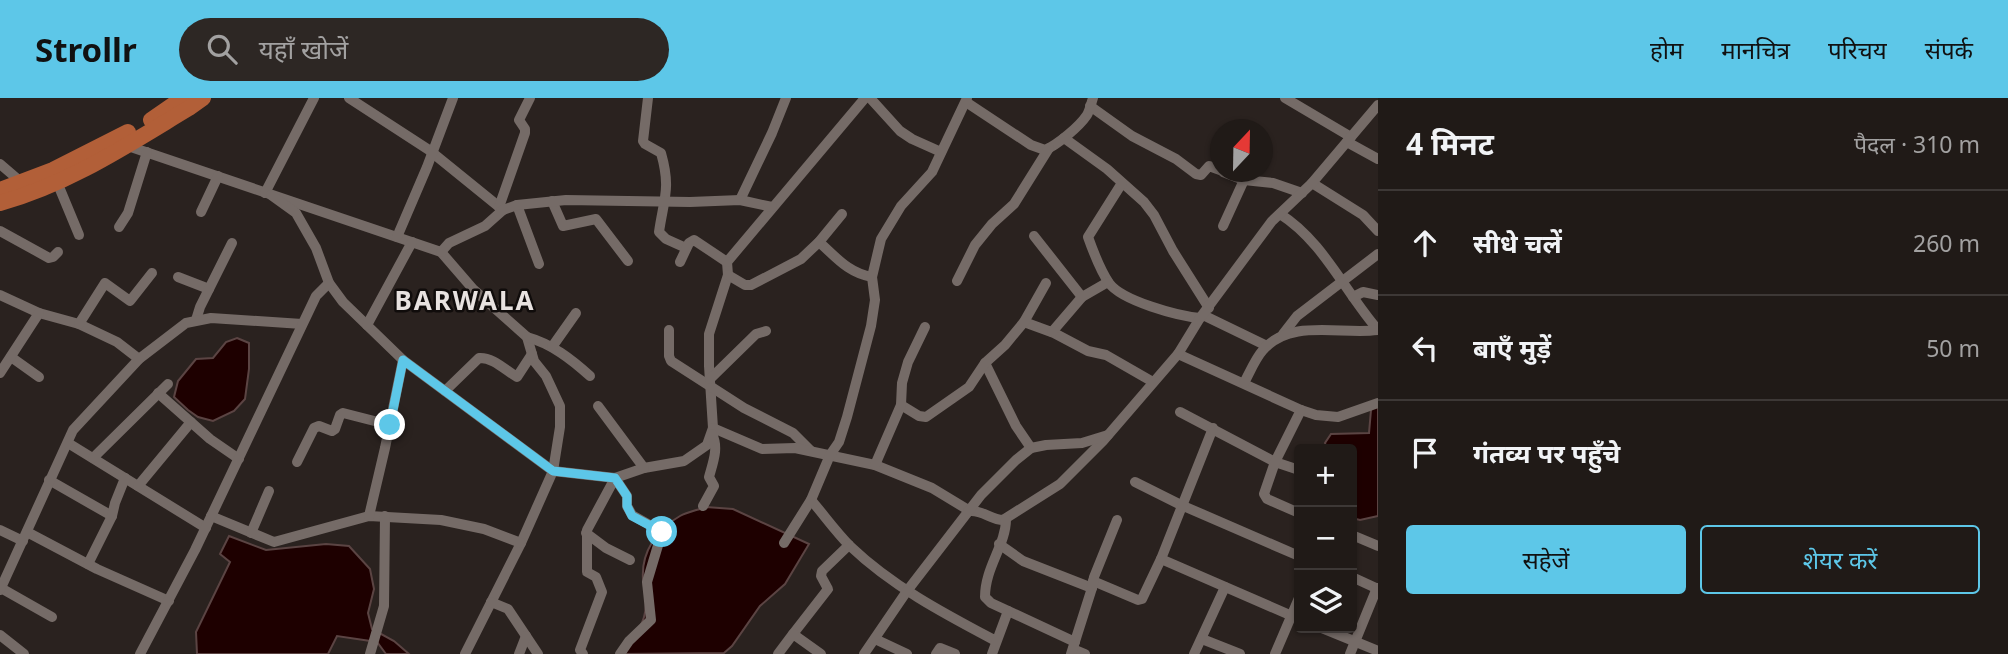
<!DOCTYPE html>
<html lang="hi">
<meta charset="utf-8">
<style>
body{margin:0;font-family:"Noto Sans","Noto Sans Devanagari",sans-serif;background:#2d2724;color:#f1f3f6}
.controls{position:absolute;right:21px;bottom:21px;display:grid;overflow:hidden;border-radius:7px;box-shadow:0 2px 5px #0004}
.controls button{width:63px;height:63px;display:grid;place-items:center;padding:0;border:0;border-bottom:2px solid #3d3836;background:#201a17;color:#f1f3f6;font:35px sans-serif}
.compass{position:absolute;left:1210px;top:21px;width:63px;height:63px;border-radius:50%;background:#201a17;box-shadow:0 2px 5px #0004;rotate:22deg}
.stop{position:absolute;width:21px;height:21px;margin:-16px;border:5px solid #5dc7e8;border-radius:50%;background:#fff}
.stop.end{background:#5dc7e8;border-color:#fff;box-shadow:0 2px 7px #0008}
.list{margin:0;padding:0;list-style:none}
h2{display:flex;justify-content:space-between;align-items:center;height:91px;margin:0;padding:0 28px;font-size:30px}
h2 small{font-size:23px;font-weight:400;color:#a2a1a1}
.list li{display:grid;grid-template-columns:46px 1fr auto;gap:21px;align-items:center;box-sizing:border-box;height:105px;padding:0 28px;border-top:2px solid #3d3836}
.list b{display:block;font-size:26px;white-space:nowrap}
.list em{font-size:23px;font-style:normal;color:#a2a1a1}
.actions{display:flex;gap:14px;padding:21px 28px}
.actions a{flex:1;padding:16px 0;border:2px solid #5dc7e8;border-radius:7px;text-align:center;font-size:24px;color:#5dc7e8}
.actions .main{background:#5dc7e8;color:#111}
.icon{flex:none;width:38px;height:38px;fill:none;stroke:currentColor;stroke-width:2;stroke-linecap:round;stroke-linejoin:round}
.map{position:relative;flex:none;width:1378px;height:556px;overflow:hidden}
header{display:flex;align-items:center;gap:42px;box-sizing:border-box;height:98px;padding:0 35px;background:#5dc7e8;color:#111}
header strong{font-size:33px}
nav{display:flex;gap:38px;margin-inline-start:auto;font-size:24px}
.search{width:490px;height:63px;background:#2d2724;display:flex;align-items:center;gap:18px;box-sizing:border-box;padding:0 24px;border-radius:38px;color:#a2a1a1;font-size:26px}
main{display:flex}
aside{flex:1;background:#201a17}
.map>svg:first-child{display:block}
.water{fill:#1e0000;stroke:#5b4443;stroke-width:2}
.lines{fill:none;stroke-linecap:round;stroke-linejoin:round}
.street{stroke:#756b67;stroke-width:10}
.primary{stroke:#b25f38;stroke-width:16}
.route{stroke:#5dc7e8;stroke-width:9}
.labels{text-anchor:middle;stroke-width:5;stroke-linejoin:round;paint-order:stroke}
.district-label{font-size:26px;font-weight:bold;letter-spacing:2px;fill:#e8e2e0;stroke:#100c0b}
</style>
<header>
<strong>Strollr</strong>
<div class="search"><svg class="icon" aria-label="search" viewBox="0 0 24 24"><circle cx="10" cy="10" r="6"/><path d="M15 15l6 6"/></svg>यहाँ खोजें</div>
<nav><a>होम</a><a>मानचित्र</a><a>परिचय</a><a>संपर्क</a></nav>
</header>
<main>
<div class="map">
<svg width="1378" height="556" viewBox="0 0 1378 556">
<rect width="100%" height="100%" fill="#2a221f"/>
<!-- water -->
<g class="water">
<polygon points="237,240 249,245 249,271 245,301 234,313 213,323 198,319 188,312 174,299 178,283 196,261 213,260 226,244"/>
<polygon points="1378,306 1378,418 1360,422 1352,420 1352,351 1327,351 1325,345 1331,336 1369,335 1371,312"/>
<path d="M706,409L733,411L809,446L785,486L760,508L732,548L724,555L622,556C629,545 641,531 644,519C648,505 644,494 643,481C641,454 657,431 680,418C687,414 698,412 706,409Z"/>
<polygon points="229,438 266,452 326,446 349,448 370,471 374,491 368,515 372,531 394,543 409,556 386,556 377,544 337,538 328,556 197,556 196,534 230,464 220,456"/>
</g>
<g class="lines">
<!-- street -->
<g class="street">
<polyline points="349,0 429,52 503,112"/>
<path d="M648,0L643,43L645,46L661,55C671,90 664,100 659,134L666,141L686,150"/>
<polyline points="870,0 900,33 912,41 941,54"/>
<polyline points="1285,0 1351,39"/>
<path d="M966,4L1031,47L1045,52C1057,47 1079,29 1087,17C1090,12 1091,6 1093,0"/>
<polyline points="1090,8 1132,38 1176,61 1196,76 1201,77 1209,68 1220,72"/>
<polyline points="1064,40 1107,71 1144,104 1154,117 1173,153 1209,210"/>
<polyline points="1347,44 1378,61"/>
<polyline points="125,47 441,154 473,191 527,239 534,263 546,278 560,308 560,329 553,373 521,445 465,556"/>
<polyline points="0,66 21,84"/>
<polyline points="1223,74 1244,82 1273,85 1302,95"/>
<polyline points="57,84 79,137"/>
<path d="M1122,85L1088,139C1093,153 1100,172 1109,185C1122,203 1178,218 1200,220"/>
<polyline points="1312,85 1363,117 1378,133"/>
<polyline points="265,95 314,0"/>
<polyline points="271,97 296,115 316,150 329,185 343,204 403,262 553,373 615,380 644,370 684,363 707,347 713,330 709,268 709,236 728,177 727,164 865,0"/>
<polyline points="740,102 772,35 786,0"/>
<polyline points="552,103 563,128 596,121 628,163"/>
<polyline points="517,107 539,166"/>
<polyline points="499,109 525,35 525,31 519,22 530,0"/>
<polyline points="201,114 218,78"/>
<path d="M1280,116C1323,143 1345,194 1378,232"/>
<polyline points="1223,128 1244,82"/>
<polyline points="119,129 128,115 147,54"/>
<polyline points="0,133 49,160 53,159 58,154"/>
<polyline points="1034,138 1082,199"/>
<polyline points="397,139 427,69 453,0"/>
<path d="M819,144C836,159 848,175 872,179"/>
<polyline points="441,154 449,145 485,128 503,112 517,107 566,102 690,104 740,102 772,109"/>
<polyline points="680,164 689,145 694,142 727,164"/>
<polyline points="728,177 745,187 751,187 801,161 819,144 842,116"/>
<polyline points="178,179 209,191"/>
<polyline points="957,183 975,147 992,126 1014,106 1049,50"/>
<polyline points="0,197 39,215 79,226 117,244 139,261"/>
<polyline points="1353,199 1363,194 1378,197"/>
<polyline points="1203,217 1267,248"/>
<polyline points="196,222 200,209 232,145"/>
<polyline points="1024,224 1054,235 1088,253 1106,257 1153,284"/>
<polyline points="79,226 105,185 130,203 152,175"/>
<polyline points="367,227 412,144"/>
<polyline points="669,232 669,258 671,263 744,310 793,335 811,353"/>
<polyline points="1052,234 1082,199 1108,184"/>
<polyline points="1283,236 1297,218 1378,156"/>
<path d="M527,239C552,246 571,261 590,278"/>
<polyline points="552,249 576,215"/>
<polyline points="1178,256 1301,312 1316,317 1338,319 1378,305"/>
<polyline points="11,259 39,279"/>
<polyline points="985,265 1016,328 1031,350"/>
<polyline points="0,275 39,215"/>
<polyline points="710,281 756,236 766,233"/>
<path d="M1244,285C1250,274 1255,261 1263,252C1290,220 1341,237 1378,232"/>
<path d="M445,293L479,260C493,259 505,272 517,279L532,256"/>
<polyline points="158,295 210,341 239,361"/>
<polyline points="901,307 919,318 926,319 969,289 985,265 1005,247 1024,224 1046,185"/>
<polyline points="598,308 644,370"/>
<polyline points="1180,314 1275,364 1299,372"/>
<path d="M713,330L762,351L795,350L875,367L932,390L970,413C982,412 992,422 1003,422L1060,386L1103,343L1178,256L1200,220L1272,123L1312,85L1378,7"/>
<polyline points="68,345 206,430"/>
<polyline points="93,360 168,286"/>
<polyline points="297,364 314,330 319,328 332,333 335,331 340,317 343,315 390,327"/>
<polyline points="875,367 901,307 902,285 908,264 925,229"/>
<polyline points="49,382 112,418"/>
<polyline points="1135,384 1181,407 1299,458"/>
<polyline points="138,388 191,324"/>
<path d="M811,402C824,417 836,434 850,448C893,489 945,516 996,543"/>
<path d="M703,408L714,388L709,379C713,364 719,350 712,336"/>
<polyline points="1299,415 1267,401 1264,396 1275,364 1301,312"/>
<polyline points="211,418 274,444 369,418 441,422 484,431 521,445"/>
<polyline points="369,418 385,350 403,262"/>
<path d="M1006,421C1006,447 985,469 985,499L991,505L1075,544"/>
<polyline points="0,432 23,443"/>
<polyline points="27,434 97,471 169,503"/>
<polyline points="251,435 269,393"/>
<polyline points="586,435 606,450 630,462"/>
<polyline points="1352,437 1378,448"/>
<polyline points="784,445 811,402 830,357 839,344 847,319 871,228 875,202 872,179 881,141 901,108 932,74 967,0"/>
<polyline points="999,446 1023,463 1092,490"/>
<polyline points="1161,461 1299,521"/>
<polyline points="88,466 112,418 115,405 125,380"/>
<polyline points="1352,479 1378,491"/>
<polyline points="1093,483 1138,502 1142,501 1161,461 1213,330"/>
<polyline points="1,490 52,519"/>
<polyline points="0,492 73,332 139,261 186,225 211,220 302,226"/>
<polyline points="491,504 508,511 538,556"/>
<polyline points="1322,530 1378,553"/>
<polyline points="793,536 828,491 821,478 822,473 849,447"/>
<polyline points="0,537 24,556"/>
<polyline points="875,541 907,556"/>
<polyline points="1202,541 1240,556"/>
<polyline points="1073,551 1085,556"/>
<polyline points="140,556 195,452 316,198 329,185"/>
<polyline points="370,556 384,508 385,418"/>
<polyline points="519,556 526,538"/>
<polyline points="583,556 580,552 602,494 596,479 587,474 587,432 615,380 627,398 627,408 632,417 662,434 647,484 651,522 629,543 620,556"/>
<polyline points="778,556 793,536 821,556"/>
<polyline points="864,556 907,493 981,397 1016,362 1031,350 1046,347 1082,345 1108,337"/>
<polyline points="936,556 940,550 955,556"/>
<polyline points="992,556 1008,513"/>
<polyline points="1071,556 1092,490 1094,479 1117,422"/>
<polyline points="1194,556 1225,489"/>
<polyline points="1275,556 1299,500"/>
<polyline points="1350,556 1377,490"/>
</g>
<!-- primary -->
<g class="primary">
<polyline points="151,22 183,0"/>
<polyline points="0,92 53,72 128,34"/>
<path d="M0,105C69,86 129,46 189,10L203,0"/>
</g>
</g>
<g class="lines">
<!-- route -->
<polyline class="route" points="390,327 403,262 553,373 615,380 627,398 627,408 632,418 662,434"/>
</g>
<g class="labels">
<!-- district labels -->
<g class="district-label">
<text x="465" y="212">BARWALA</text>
</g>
</g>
</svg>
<div class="controls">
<button>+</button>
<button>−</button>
<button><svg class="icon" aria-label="layers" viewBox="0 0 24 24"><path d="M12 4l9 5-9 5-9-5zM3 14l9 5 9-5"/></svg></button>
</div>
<svg class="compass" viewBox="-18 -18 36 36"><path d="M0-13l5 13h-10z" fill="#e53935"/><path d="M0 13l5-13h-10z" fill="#a2a1a1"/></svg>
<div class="stop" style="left:662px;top:434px"></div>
<div class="stop end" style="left:390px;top:327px"></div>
</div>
<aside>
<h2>4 मिनट<small>पैदल · 310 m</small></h2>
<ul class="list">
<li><svg class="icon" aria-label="ahead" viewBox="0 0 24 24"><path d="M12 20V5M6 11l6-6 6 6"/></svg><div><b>सीधे चलें</b></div><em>260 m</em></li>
<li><svg class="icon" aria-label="left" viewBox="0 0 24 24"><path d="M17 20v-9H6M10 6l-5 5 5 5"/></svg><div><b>बाएँ मुड़ें</b></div><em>50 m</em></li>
<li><svg class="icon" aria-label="arrive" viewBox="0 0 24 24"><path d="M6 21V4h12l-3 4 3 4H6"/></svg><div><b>गंतव्य पर पहुँचे</b></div></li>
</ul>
<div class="actions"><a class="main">सहेजें</a><a>शेयर करें</a></div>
</aside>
</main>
